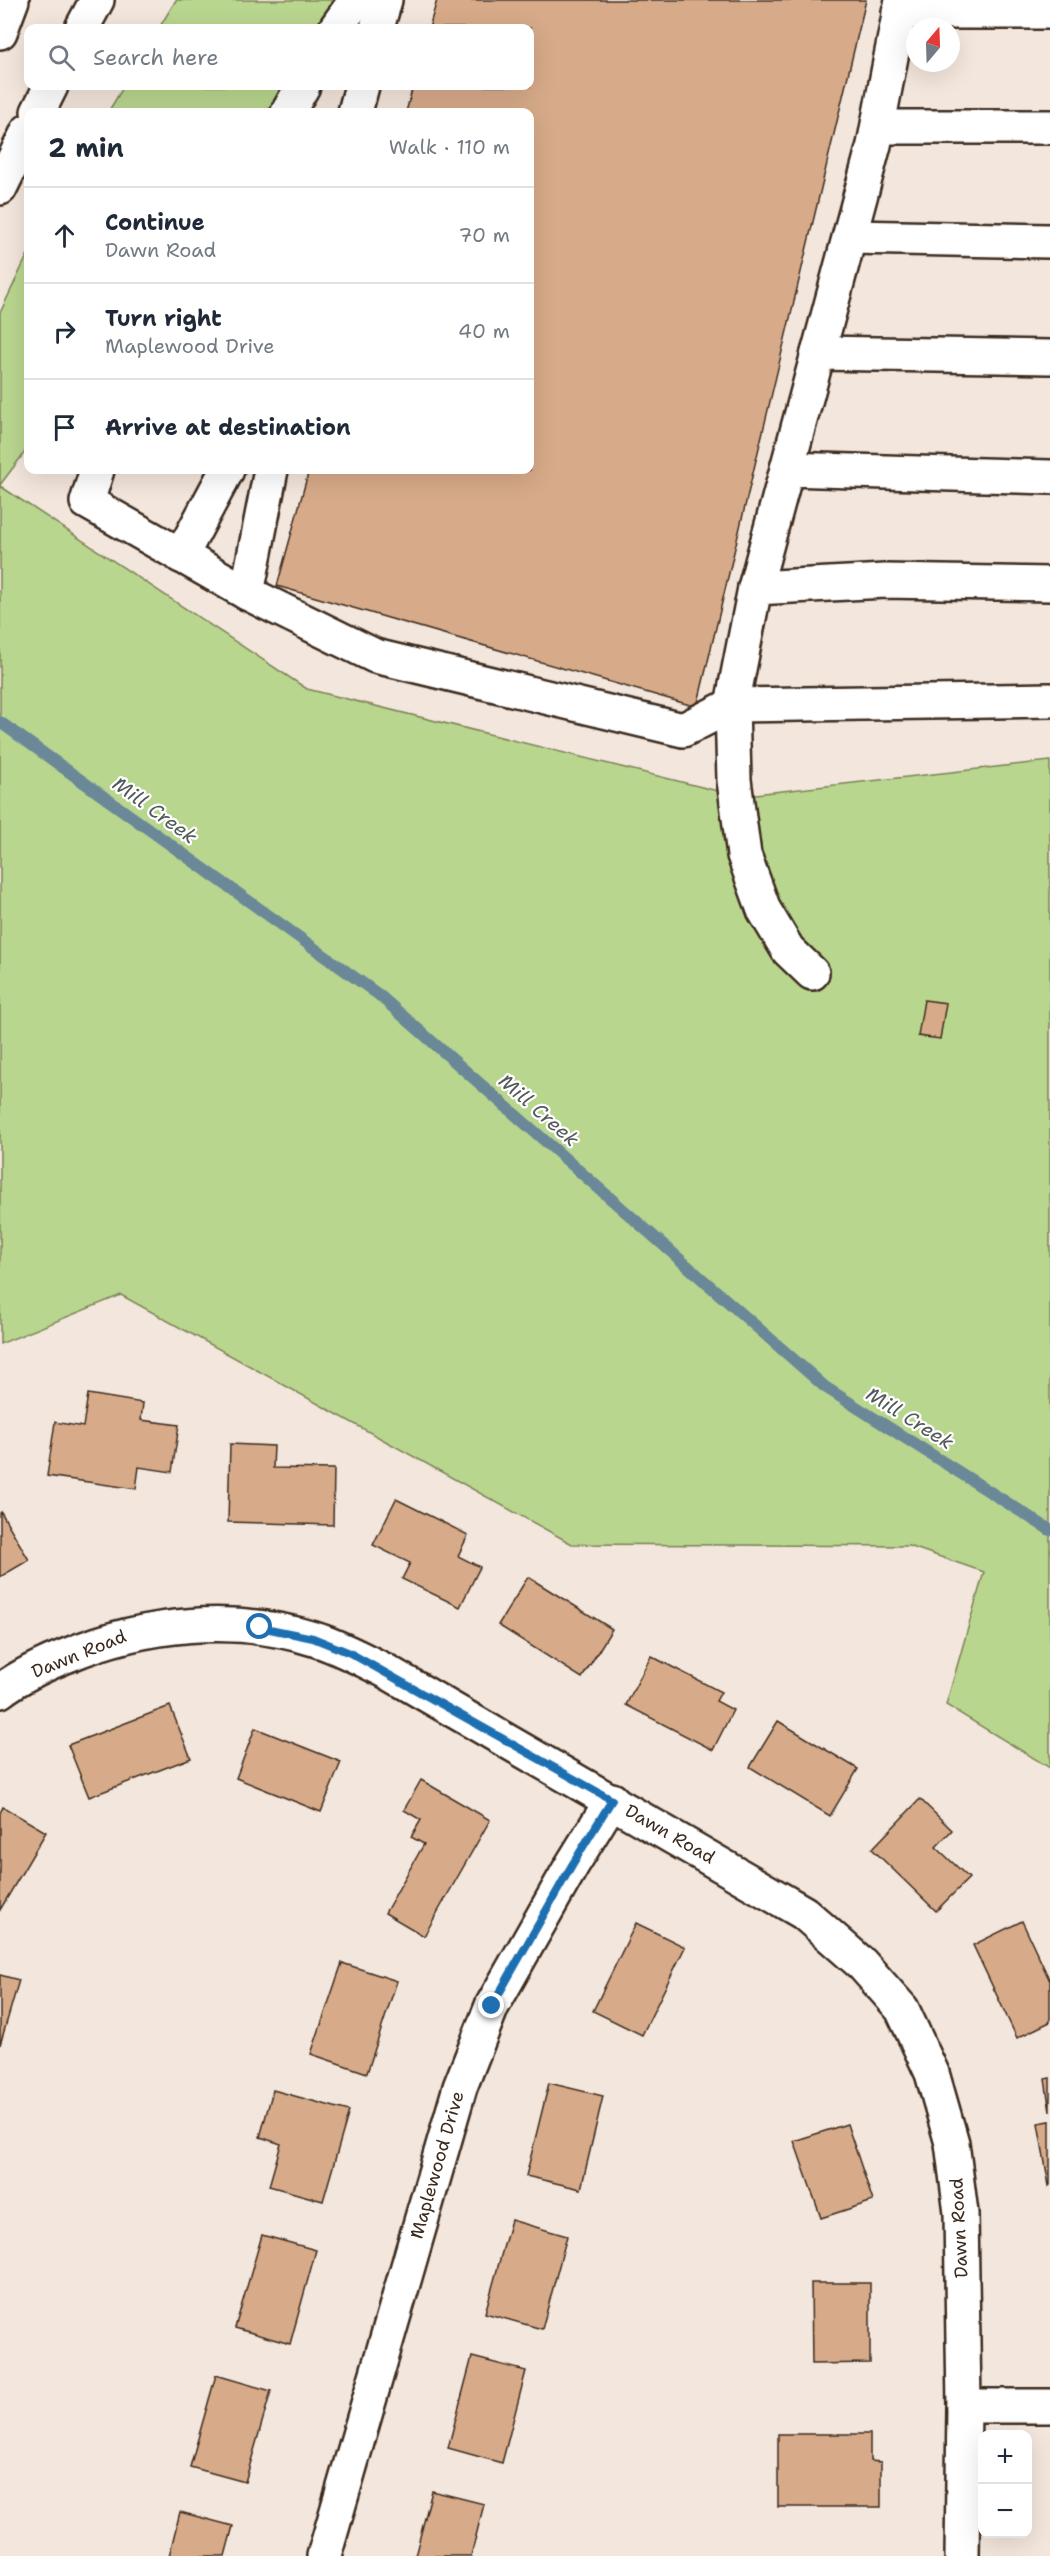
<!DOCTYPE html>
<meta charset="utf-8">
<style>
body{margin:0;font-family:"Shantell Sans",sans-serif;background:#f2f2f3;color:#1f2937}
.controls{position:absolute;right:18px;bottom:18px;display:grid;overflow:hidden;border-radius:12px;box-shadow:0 6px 24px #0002}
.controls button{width:54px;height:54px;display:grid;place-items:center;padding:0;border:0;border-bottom:2px solid #e0e1e3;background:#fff;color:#1f2937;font:30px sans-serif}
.compass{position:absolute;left:906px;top:18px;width:54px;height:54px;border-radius:50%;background:#fff;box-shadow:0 6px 24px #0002;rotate:19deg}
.stop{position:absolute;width:18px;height:18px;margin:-14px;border:4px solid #1f6fb2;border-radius:50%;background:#fff}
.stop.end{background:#1f6fb2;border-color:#fff;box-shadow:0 2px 6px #0008}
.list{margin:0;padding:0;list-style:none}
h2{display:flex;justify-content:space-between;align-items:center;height:78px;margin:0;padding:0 24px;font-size:26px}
h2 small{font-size:20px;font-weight:400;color:#747a83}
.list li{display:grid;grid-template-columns:39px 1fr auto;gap:18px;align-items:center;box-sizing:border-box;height:96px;padding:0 24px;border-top:2px solid #e0e1e3}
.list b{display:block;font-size:22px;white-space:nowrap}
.list p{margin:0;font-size:20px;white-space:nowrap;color:#747a83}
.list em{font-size:20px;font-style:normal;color:#747a83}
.icon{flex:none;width:33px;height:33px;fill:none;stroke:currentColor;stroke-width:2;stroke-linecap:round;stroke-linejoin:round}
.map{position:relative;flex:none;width:1050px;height:2556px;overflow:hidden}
.search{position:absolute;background:#fff;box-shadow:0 6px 24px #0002;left:24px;top:24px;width:510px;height:66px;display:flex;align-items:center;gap:15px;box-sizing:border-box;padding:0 21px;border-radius:12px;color:#747a83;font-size:22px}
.panel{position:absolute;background:#fff;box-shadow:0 6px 24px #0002;left:24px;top:108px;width:510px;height:366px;border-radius:12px}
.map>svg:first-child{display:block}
.green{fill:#b9d68e;stroke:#7a8056;stroke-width:1.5}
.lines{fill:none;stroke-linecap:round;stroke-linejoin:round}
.stream{stroke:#6a8898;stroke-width:12}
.building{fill:#d7ab89;stroke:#3b2a1e;stroke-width:1.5}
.minor-casing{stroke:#3b2a1e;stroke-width:38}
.highway-casing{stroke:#3b2a1e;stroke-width:38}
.minor{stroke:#fff;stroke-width:33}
.highway{stroke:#fff;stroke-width:33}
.route{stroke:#1f6fb2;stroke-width:8}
.labels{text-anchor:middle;stroke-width:4.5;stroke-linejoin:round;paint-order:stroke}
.street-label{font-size:18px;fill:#3b2a1e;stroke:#fff}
.water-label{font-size:20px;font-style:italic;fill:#53595b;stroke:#fff}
</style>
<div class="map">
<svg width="1050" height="2556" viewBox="0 0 1050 2556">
<rect width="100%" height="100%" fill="#f3e6dc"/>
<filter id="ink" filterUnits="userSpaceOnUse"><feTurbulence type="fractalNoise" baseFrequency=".0167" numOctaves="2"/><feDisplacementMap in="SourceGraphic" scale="12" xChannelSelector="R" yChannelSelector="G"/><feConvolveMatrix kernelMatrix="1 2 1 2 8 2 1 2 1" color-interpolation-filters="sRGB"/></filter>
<g filter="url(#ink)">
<!-- green -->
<g class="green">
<polygon points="176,0 369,0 347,28 159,28"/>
<polygon points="124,86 304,86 284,112 108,112"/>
<polygon points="28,254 28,448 0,485 0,313"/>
<polygon points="0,486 307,689 738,796 1050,761 1050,1768 946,1705 984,1572 909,1546 572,1544 121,1295 0,1344"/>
</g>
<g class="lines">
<!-- stream -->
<polyline class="stream" points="0,722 379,995 825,1387 1050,1530"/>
</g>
<!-- building -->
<g class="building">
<polygon points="437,0 866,0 697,707 277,586 309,470 530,470 530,112 406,112 413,86 530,86 530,28 429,28"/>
<polygon points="924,1000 946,1003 940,1039 918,1036"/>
<polygon points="88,1394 143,1403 141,1420 179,1425 172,1472 139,1467 136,1489 47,1476 55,1422 83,1427"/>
<polygon points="230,1444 274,1446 273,1468 334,1469 333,1525 228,1522"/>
<polygon points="396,1499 468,1535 458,1556 480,1567 460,1607 402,1579 410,1563 373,1545"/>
<polygon points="1,1512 29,1560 0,1577 0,1513"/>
<polygon points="528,1577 612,1629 582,1678 498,1625"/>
<polygon points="651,1656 721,1692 716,1701 733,1710 713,1750 626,1705"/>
<polygon points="170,1706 191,1758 89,1797 68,1745"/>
<polygon points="778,1721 858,1769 830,1816 750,1767"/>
<polygon points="255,1728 341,1762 321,1812 236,1778"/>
<polygon points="421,1780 490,1820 424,1936 385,1913 424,1844 411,1837 421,1820 404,1810"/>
<polygon points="920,1799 952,1830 936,1847 969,1878 936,1911 872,1849"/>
<polygon points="3,1807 46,1832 0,1910 0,1813"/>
<polygon points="1022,1921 1050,1981 1050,2022 1017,2038 973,1945"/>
<polygon points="636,1923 685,1947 642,2035 593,2011"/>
<polygon points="342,1963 397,1981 367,2073 311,2054"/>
<polygon points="0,1975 19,1980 0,2045"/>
<polygon points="1050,2078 1050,2112 1045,2079"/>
<polygon points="549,2083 603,2096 581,2189 526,2176"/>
<polygon points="273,2090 349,2111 323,2201 269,2186 281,2144 260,2137"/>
<polygon points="1050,2121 1050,2185 1049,2186 1038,2123"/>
<polygon points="847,2124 873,2201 821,2218 794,2141"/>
<polygon points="511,2220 567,2236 542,2329 485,2313"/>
<polygon points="262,2235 316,2250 290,2344 235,2328"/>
<polygon points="811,2283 870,2283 870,2363 812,2364"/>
<polygon points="472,2357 526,2371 502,2463 448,2448"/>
<polygon points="216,2375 271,2391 245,2482 190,2467"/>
<polygon points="778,2434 870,2434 870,2461 881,2462 881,2507 778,2507"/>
<polygon points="432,2491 484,2504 471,2556 415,2556"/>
<polygon points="180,2512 233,2526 225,2556 169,2556"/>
</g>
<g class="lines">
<!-- minor casing -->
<g class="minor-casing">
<g id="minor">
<polyline points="899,12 1050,12"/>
<polyline points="336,28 356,0"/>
<polyline points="377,28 385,0"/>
<polyline points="288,112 303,86"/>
<polyline points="355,112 362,86"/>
<polyline points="878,127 1050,127"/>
<polyline points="850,237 1050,241"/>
<polyline points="818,353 1050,357"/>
<polyline points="787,469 1050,477"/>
<polyline points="97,470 87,502 247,593 375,656 683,730 732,705 1050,700"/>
<polyline points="181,556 227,470"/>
<polyline points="755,588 874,145 902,0"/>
<polyline points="247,593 271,470"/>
<polyline points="812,973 788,950 764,910 744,855 734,780 732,705 755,588 885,581 1050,584"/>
<path d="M0,1691C20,1676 45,1664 68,1655C145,1623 233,1614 314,1639C338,1646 361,1659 384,1670L804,1913L862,1964L902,2009L932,2073L952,2143L961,2213L964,2406L962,2556"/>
<polyline points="964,2406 1050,2406"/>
<polyline points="324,2556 460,2087 492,2006 572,1865 612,1800"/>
</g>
</g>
<!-- highway casing -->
<g class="highway-casing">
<g id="highway">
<polyline points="82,28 97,0"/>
<polyline points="0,32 12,0"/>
<polyline points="38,112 51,86"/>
<polyline points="0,188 28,131"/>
</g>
</g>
<!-- minor -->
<use href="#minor" class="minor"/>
<!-- highway -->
<use href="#highway" class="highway"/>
</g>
</g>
<g class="lines" filter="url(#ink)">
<!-- route -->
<polyline class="route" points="260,1627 313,1638 350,1653 612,1800 572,1865 492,2006"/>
</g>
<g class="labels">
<!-- street labels -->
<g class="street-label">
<text transform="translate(79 1654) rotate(-22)" y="6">Dawn Road</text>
<text transform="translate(670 1834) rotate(30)" y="6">Dawn Road</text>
<text transform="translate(437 2165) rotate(-74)" y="6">Maplewood Drive</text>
<text transform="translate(959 2228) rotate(-93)" y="6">Dawn Road</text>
</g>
<!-- water labels -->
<g class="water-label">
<text transform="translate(155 810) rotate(36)" y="7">Mill Creek</text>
<text transform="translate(539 1110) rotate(41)" y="7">Mill Creek</text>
<text transform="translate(910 1418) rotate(32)" y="7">Mill Creek</text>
</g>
</g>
</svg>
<div class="controls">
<button>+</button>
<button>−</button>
</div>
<svg class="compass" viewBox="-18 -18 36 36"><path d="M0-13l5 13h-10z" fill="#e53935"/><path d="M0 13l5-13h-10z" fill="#747a83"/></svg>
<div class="stop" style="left:260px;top:1627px"></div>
<div class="stop end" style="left:492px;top:2006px"></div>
<div class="search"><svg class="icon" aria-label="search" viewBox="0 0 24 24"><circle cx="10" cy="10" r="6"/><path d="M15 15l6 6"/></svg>Search here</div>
<section class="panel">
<h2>2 min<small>Walk · 110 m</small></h2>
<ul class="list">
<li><svg class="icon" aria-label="ahead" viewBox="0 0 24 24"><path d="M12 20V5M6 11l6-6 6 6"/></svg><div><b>Continue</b><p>Dawn Road</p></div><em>70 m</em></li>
<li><svg class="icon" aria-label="right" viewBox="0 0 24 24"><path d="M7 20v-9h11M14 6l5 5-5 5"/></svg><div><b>Turn right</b><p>Maplewood Drive</p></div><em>40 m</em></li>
<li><svg class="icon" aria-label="arrive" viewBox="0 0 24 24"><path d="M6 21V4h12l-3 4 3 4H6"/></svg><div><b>Arrive at destination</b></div></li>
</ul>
</section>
</div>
